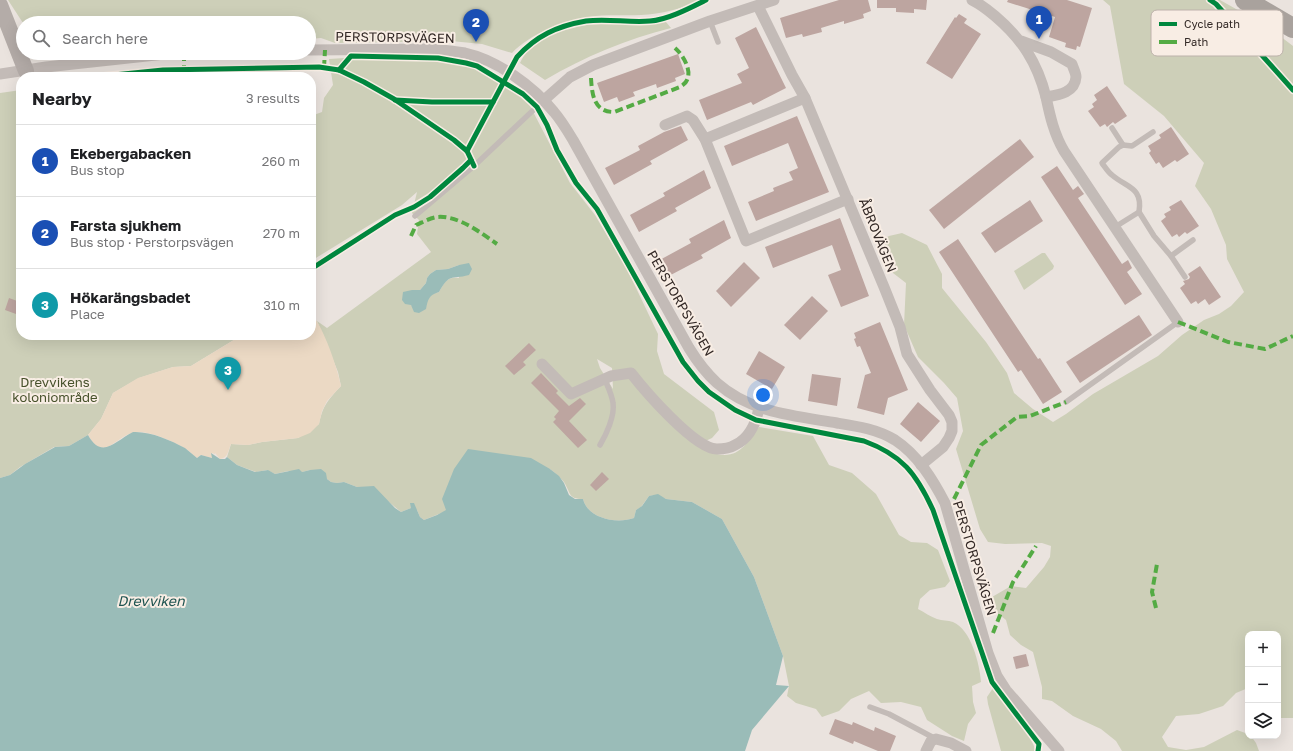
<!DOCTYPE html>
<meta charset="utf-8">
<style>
body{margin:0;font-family:"Golos Text",sans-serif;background:#f2f2f2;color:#202124}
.controls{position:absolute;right:12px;bottom:12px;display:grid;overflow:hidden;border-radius:8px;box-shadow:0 4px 16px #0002}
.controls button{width:36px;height:36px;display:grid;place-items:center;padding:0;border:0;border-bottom:1px solid #e0e0e0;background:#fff;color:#202124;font:20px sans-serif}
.you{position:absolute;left:763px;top:395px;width:14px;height:14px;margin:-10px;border:3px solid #fff;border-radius:50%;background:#1a73e8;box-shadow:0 0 0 6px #1a73e833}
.badge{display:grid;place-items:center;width:26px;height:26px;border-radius:50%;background:#db2777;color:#fff;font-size:13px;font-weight:700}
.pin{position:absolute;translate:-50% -33px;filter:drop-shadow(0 1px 2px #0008)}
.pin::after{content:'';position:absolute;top:21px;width:14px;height:12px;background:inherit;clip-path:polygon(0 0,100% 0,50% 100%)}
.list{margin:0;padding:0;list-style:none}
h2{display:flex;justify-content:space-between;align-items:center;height:52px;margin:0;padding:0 16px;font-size:17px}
h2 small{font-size:13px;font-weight:400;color:#757577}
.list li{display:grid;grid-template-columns:26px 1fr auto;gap:12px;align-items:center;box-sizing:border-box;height:72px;padding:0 16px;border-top:1px solid #e0e0e0}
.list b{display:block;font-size:15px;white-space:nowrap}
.list p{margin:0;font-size:13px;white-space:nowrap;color:#757577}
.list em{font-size:13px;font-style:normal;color:#757577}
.icon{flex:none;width:22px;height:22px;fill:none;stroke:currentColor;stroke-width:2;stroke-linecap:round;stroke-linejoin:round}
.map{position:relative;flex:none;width:1293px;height:751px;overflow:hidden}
.search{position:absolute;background:#fff;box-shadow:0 4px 16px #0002;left:16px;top:16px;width:300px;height:44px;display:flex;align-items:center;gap:10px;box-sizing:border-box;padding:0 14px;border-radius:22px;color:#757577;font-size:15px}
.panel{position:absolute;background:#fff;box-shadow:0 4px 16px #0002;left:16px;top:72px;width:300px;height:268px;border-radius:16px}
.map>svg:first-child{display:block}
.green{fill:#cdcfb8;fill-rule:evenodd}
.sand{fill:#ebd9c4}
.water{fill:#9abcb8}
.building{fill:#bda5a0}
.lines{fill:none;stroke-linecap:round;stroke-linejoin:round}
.lane{stroke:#c3bbb7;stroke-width:5.5}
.street{stroke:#c3bbb7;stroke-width:11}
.secondary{stroke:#b4aca8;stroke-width:16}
.highway{stroke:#a9a29d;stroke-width:20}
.quiet{stroke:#54ab44;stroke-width:4;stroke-dasharray:8 4;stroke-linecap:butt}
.cycleway-casing{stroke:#f8ede4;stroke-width:8}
.cycleway{stroke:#00873e;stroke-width:5}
.labels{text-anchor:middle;stroke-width:4;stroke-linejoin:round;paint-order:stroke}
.street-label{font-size:13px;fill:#332926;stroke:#f8ede4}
.park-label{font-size:13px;fill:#47512b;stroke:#f8ede4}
.water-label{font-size:14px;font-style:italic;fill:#1d5350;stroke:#f8ede4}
.key{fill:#f8ede4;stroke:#bdb2ab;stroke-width:1}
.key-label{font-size:11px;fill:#332926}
</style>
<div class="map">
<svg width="1293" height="751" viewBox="0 0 1293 751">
<rect width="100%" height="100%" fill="#eae3de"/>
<!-- green -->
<g class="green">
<path d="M8,0H700C682,9 661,14 641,15C624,16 606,14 589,17C562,22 531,33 512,53L482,44L451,41L335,43L321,38L309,39V23H23Z"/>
<polygon points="1103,0 1207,0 1223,15 1255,53 1293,94 1293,718 1278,718 1278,634 1248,634 1248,688 1236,693 1223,706 1199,714 1176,716 1162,737 1168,747 1186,750 1204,747 1237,730 1248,734 1248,736 1251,736 1256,743 1259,751 1122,751 1116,741 1101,729 1073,716 1052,701 1042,699 1042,687 1033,652 1021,645 1010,635 1006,620 996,612 992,597 1011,586 1026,588 1044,567 1050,557 1051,546 1042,543 1005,544 988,542 980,529 956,449 963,431 957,398 944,383 918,357 904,325 906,283 893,273 881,253 878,242 889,236 902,233 927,245 942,274 942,288 986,342 1007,373 1014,393 1033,409 1053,422 1066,414 1093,394 1158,356 1182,335 1204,320 1219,314 1231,306 1244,292 1227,259 1226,245 1211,209 1195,186 1204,163 1164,116 1124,84 1110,6"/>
<polygon points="1217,0 1220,0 1268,27 1293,46 1293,87"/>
<path d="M666,22L671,28C627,39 584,57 545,80L520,63C525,52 531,47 540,41C578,14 624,29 666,22Z"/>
<path d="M345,58L433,59L455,62L473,67L509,86L528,102L570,183L595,215L627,269L658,334L657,351L664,374L714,412L719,430L712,438L699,444C705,450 708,452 717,454C740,459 747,442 759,427L813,436L829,465L852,473L876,494L899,535L911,542L927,543L938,550L950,581L945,587L930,590L920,599L918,609C924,612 931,617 937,619C942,621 948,620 953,622C971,629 980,665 981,682L972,686L973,702L976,713L968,724L964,741L952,736L927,720L921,707L901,702L881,703L869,691L851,699L839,711L822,717L816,709L796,703L787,696L789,686L783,656L754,577L722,519L692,502L666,499L657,495L649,496L641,507L636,510L634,518C617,524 588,519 583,499C568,499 571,493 564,482C560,477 555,473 550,469L424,520L420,517L417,510L411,508L401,512L389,502L364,487H357L344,482L337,483L331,482L327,479L310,470L302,472L288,471L275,474L267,470L256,472L237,465L227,457L231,444L248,445L262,442L298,438L319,424C323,405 328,400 341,386L338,372L317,321L327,328L431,252L417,234L419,220L412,213L417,192L402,205L311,261V116L322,112L324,98L333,85L329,59ZM459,265V278C447,276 444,283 439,292L432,294L428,299L413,307L411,305L412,290H420L426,283L427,278L430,274L436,270L448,269ZM597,359L612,368L613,389L600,368Z"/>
<polygon points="241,72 247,77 157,77 190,73"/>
<polygon points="21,90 21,335 242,335 191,366 173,367 139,378 113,393 101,419 88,435 69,446 54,447 20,467 10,475 0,478 0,93"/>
<polygon points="1042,253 1045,253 1054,266 1053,269 1024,290 1014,271"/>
<path d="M993,688C1001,699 1036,740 1035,751H1001L988,704L987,697Z"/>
</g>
<!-- sand -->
<path class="sand" d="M311,313C324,328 337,367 341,386L327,401L322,411L319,424L310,433L298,438L262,442L248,445L231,444C228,451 228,458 220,459L215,453V454L212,453V458L201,455L197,458C193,456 190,451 186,449C175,442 152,432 139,432C117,431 105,466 88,435L101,419L113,393L138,378L173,367L191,366L242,335H311Z"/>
<!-- water -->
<g class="water">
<path d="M469,263L472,269L469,275C450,280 450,273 439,292C429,295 428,299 426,309L419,313L414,312L411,305L405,304L402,300L403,292L412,290H420L426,283L427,278L430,274L436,270L448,269L459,265Z"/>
<path d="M133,432C150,431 170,440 185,448C189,451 193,455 197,458L201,455L212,458L211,453L220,459H225L227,457L237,465L255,472L268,470L275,474L299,469L302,472L310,470L321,469L326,473L327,479L331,482L337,483L344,482L357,487L374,486L395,508L401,512L411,508L410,503H414L420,517L424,520L437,515L446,510L442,499L454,469L468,449L531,458L550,469L559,476L564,483L569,495L575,499H583C588,519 617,524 634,518L636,510L642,506L649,496L658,494L666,499L692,502L722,519L754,577L783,656L776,685L789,686L752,730L745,751H0V478L10,475L25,464L55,447L69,446L88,435C102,460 115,441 133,432Z"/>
</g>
<!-- building -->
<g class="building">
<polygon points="839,0 868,0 871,11 863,14 864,18 844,24 844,21 821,28 822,32 803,37 802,34 786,38 780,18"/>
<polygon points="877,0 927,0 926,10 914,9 914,13 896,12 896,8 877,8"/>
<polygon points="1008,0 1067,0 1092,8 1080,47 1077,46 1076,50 1065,47 1066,43 1049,37 1055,17 1007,2"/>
<polygon points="959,14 967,19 964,23 981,34 952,79 926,63 955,17 956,18"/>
<polygon points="756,27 786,88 753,105 751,102 707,120 699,100 742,83 737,74 749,68 735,38"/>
<polygon points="678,54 685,74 675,78 676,81 657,88 656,84 633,92 635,96 619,102 617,97 604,102 597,83"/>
<polygon points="1107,86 1127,116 1115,124 1113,122 1107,127 1105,124 1100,127 1088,111 1094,107 1092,104 1097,100 1094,95"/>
<polygon points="797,116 829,192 756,221 748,202 774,191 773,188 793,180 789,172 798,168 788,143 732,166 724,146"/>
<polygon points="681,126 688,140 650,161 652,164 614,185 605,168 640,150 638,146 664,132"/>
<polygon points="1171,127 1189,154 1177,162 1175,160 1163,168 1159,162 1156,164 1149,153 1151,151 1148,146 1161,138 1159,135"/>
<polygon points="1020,139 1034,157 944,229 929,210"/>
<polygon points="1057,166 1073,190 1078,186 1084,194 1078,198 1122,264 1128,260 1132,268 1127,272 1142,294 1125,305 1041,177"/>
<polygon points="704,170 711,188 675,208 677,211 639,232 630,215 665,196 663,193"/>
<polygon points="1030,200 1043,221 995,253 981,233"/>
<polygon points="1181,200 1199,226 1187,234 1185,232 1179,237 1177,234 1172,237 1161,221 1166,217 1164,214 1171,210 1169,207"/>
<polygon points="840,218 869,296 841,307 828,275 841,270 832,245 773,268 765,247"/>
<polygon points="724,220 731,238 701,255 703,258 665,278 656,262 691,243 689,239"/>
<polygon points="958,239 1038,359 1040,358 1062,392 1043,404 1021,370 1018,372 939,252"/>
<polygon points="744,262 760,278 731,307 716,291"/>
<polygon points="1200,266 1221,297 1209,305 1205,299 1198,304 1196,301 1191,304 1180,288 1185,284 1183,281 1189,279 1190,277 1188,274"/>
<polygon points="812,296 828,311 800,340 784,325"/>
<polygon points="9,298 20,302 16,314 5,310"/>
<polygon points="1139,315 1152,335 1080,383 1066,362"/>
<polygon points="880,322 908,390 888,398 884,415 857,408 865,375 871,373 860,346 857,347 854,339 856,338 854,333"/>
<polygon points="529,343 536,350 523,362 526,365 514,375 505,366"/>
<polygon points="759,351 785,367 772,389 746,374"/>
<polygon points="541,373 558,391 556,393 569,406 580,398 586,404 569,421 587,440 578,448 553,422 556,419 554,417 559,411 531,383"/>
<polygon points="812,374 841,378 837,406 808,401"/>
<polygon points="918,402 940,421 921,442 900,424"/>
<polygon points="602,472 609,479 596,491 590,485"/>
<polygon points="1026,654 1029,666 1016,669 1013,657"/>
<polygon points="835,719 852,725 853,722 874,731 875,727 896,736 890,751 878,751 854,741 853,744 829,734"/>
</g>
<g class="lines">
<!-- lane -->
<g class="lane">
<polyline points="710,21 718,42"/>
<polyline points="1112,128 1123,145"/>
<polyline points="1139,212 1154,236 1171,256 1185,277"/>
<polyline points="415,216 474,166 544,100"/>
<path d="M1115,227L1139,212C1143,187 1127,188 1112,175C1108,172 1105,167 1102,163L1119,147L1123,145L1132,146L1153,132"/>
<polyline points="1171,256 1193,240"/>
<polyline points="1066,402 1178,322"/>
<path d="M600,445C606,435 615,416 613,403C612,395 608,387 605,380"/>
<polyline points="870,707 889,714 936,739"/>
</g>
<!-- street -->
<g class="street">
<path d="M972,0C980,4 988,10 995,16C1022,39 1037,62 1046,97C1058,95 1075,93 1076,77C1076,73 1073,68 1072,64L1051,52L1021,41"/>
<polyline points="758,6 792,75 805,98 884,287 900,327 907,354 930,390 949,415 952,422 952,431 949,438 943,447 921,465"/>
<path d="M309,50L431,49C442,50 454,51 465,53C497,60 533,86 554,112C561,120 567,130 573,140L689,348C697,361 706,373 717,383C751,413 795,416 837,423C856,426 877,429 895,440C918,455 933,480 945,503L988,653L997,676L1006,690L1059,751"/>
<polyline points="0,74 46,67 174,53"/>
<path d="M1046,97C1050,116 1054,134 1064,151L1178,322"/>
<polyline points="544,100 570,77 593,65 710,21 774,0"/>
<polyline points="665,125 687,116 693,120 705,139 746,241 848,199"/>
<polyline points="705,139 805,98"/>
<path d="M542,364L571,394L611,376L631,373C645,391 695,449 717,449C723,449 730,448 735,445C750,438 756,423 759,408"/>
<polyline points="926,751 931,741 936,739 951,743 966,751"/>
</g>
<!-- secondary -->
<polyline class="secondary" points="0,5 26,71"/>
<!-- highway -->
<polyline class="highway" points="1245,0 1293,28"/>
<!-- quiet -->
<g class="quiet">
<polyline points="184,53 184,77"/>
<polyline points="324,68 325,50"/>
<path d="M591,78C592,95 594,112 614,112L680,87C683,85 686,83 687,80C692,70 683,55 675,48"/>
<path d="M411,236L416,225C423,222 430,218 437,217C458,215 481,233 497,244"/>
<polyline points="1178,322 1228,342 1265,349 1293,336"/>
<polyline points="954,499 981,445 1017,417 1030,416 1066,402"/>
<polyline points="1156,608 1152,592 1157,564"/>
<polyline points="993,633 1013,582 1036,546"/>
</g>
<!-- cycleway casing -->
<g class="cycleway-casing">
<g id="cycleway">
<polyline points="1210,0 1216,4 1293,90"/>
<path d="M339,70L351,56L438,58L466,63L477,66L523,94L537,107L547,125L557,150L576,183L597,209L683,362L698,381L709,392L735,410L756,420L864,441C902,455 916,473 933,510L992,682L1039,744L1038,751"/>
<polyline points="94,77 163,70 319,67 339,70 364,82 394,99 454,140 467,151 474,166"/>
<polyline points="395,100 432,102 493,102"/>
<path d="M467,151L517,57C536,36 557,26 586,21C607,18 629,23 650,21C667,20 690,8 706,0"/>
<polyline points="311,269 395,215 414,207 430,197 463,168 471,160"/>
</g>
</g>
<!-- cycleway -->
<use href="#cycleway" class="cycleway"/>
</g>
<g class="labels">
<!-- street labels -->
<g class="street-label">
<text transform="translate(395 37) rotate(1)" y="5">PERSTORPSVÄGEN</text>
<text transform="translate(878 235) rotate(68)" y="5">ÅBROVÄGEN</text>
<text transform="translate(681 303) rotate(60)" y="5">PERSTORPSVÄGEN</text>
<text transform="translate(975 558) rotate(73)" y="5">PERSTORPSVÄGEN</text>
</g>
<!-- park labels -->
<g class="park-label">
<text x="55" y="387">Drevvikens<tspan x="55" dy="15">koloniområde</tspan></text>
</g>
<!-- water labels -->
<g class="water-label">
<text x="151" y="606">Drevviken</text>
</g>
</g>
<!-- legend -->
<rect x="1151" y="10" width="132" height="46" rx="6" class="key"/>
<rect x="1159" y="22" width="18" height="4" fill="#00873e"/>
<rect x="1159" y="40" width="18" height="4" fill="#54ab44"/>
<g class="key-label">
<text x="1184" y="28">Cycle path</text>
<text x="1184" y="46">Path</text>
</g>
</svg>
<div class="controls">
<button>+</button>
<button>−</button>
<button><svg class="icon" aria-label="layers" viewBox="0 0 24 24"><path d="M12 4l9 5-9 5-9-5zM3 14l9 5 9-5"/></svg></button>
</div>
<div class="you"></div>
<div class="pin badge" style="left:1039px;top:39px;background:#1a4fb4">1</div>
<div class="pin badge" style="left:476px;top:42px;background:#1a4fb4">2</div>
<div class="pin badge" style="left:228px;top:390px;background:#0f9aa8">3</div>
<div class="search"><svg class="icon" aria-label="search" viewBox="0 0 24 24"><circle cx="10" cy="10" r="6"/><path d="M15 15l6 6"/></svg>Search here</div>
<section class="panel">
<h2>Nearby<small>3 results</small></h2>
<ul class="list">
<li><span class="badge" style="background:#1a4fb4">1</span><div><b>Ekebergabacken</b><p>Bus stop</p></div><em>260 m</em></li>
<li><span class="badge" style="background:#1a4fb4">2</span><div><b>Farsta sjukhem</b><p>Bus stop · Perstorpsvägen</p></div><em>270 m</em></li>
<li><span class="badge" style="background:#0f9aa8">3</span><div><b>Hökarängsbadet</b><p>Place</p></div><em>310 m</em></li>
</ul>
</section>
</div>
